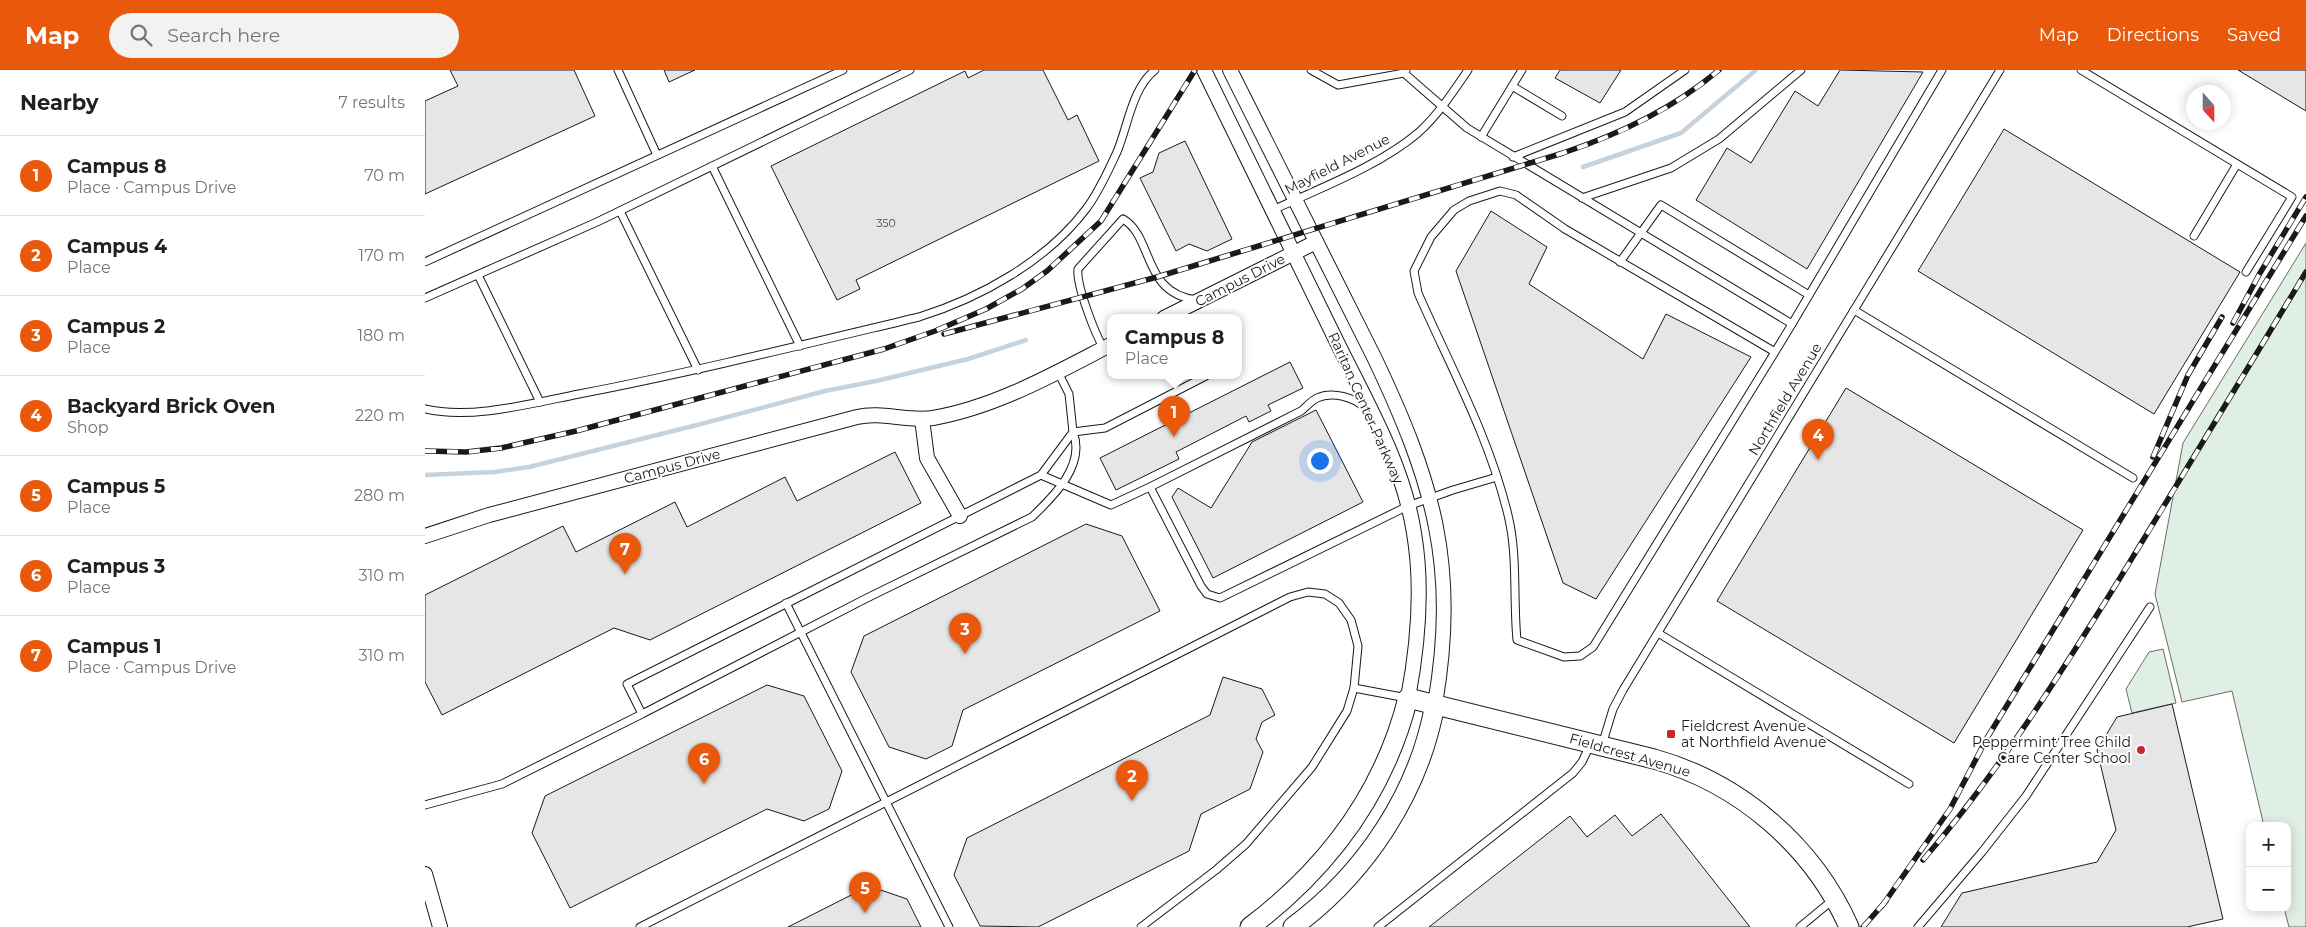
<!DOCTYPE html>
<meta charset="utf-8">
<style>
body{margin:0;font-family:Montserrat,sans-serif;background:#f2f2f2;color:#202124}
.controls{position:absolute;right:15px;bottom:15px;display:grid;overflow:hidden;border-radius:10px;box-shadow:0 2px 12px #0003}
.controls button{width:45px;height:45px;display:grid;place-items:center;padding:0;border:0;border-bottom:1px solid #e0e0e0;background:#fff;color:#202124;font:25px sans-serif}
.compass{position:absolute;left:1761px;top:15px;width:45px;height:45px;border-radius:50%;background:#fff;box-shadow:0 2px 12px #0003;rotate:159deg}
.you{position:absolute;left:894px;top:390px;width:18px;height:18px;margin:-12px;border:4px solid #fff;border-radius:50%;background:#1a73e8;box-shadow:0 0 0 8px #1a73e833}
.badge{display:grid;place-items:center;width:32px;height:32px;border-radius:50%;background:#ea580c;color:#fff;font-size:16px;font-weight:700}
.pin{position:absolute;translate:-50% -41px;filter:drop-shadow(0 1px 2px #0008)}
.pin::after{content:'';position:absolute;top:26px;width:18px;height:15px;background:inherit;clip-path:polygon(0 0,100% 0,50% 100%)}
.popup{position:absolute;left:682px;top:244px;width:135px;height:65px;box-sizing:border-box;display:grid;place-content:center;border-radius:10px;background:#fff;filter:drop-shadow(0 1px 4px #0005);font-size:16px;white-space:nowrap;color:#757577}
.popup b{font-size:19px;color:#202124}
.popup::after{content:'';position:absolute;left:50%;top:100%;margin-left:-10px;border:10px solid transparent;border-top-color:#fff}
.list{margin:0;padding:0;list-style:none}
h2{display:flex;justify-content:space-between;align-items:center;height:65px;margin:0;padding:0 20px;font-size:21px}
h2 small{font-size:16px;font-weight:400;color:#757577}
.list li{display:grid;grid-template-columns:32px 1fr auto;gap:15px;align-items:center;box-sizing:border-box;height:80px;padding:0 20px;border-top:1px solid #e0e0e0}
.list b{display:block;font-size:19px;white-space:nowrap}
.list p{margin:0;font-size:16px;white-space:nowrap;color:#757577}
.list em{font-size:16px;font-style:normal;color:#757577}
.icon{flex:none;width:28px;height:28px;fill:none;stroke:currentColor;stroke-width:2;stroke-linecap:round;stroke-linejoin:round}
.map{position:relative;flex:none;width:1881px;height:857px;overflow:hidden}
header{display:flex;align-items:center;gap:30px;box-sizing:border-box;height:70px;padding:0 25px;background:#ea580c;color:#fff}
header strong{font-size:24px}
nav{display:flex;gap:28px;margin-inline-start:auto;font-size:18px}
.search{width:350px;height:45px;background:#f2f2f2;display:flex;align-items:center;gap:12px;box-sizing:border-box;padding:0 18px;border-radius:28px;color:#757577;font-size:19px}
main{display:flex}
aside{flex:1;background:#fff}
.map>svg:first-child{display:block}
.green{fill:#e0efe3;stroke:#6a6a6a}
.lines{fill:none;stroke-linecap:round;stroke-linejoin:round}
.stream{stroke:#c6d2dc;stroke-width:4.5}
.building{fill:#e6e6e6;stroke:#1a1a1a}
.lane-casing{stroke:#1a1a1a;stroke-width:9}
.street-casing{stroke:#1a1a1a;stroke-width:16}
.secondary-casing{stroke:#1a1a1a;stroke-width:21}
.lane{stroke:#fff;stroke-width:7}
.street{stroke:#fff;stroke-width:14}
.secondary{stroke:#fff;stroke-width:19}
.rail-casing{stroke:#1a1a1a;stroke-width:5.5}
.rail{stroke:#fff;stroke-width:4;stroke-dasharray:11;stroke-linecap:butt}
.poi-dot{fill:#c62828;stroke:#fff;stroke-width:2}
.labels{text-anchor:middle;stroke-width:4;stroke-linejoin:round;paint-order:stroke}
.number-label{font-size:11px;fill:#4d4d4d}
.street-label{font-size:14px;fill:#1a1a1a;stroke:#fff}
.poi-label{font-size:14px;fill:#1a1a1a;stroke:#fff;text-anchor:start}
</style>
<header>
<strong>Map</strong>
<div class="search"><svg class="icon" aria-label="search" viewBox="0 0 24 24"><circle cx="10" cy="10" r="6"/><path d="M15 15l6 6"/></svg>Search here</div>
<nav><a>Map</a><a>Directions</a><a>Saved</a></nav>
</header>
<main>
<aside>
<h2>Nearby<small>7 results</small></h2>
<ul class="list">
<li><span class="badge">1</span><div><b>Campus 8</b><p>Place · Campus Drive</p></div><em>70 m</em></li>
<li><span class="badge">2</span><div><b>Campus 4</b><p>Place</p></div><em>170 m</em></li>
<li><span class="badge">3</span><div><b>Campus 2</b><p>Place</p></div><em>180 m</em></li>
<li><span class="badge">4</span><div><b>Backyard Brick Oven</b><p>Shop</p></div><em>220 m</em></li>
<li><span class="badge">5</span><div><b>Campus 5</b><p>Place</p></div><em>280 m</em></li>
<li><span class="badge">6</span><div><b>Campus 3</b><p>Place</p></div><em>310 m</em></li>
<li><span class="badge">7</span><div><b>Campus 1</b><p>Place · Campus Drive</p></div><em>310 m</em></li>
</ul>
</aside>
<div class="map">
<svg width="1881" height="857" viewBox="0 0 1881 857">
<rect width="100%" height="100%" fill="#fff"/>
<!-- green -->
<g class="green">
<polygon points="1881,173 1881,857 1864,857 1859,838 1862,838 1862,756 1839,756 1807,621 1757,632 1730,524 1758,373"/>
<polygon points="1738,579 1751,633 1707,643 1701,619 1724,582"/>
</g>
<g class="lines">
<!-- stream -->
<g class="stream">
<polyline points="1158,97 1256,63 1331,0"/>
<polyline points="0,405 69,402 104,397 272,355 400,321 451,311 543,289 601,270"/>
</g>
</g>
<!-- building -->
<g class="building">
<polygon points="25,0 149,0 170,46 0,124 0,31 33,16"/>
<polygon points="239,0 270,0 244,12"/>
<polygon points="559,0 618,0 643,50 652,45 674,91 431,210 435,219 412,230 346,96 540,1 543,8"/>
<polygon points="1135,0 1196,0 1175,33 1130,8"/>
<polygon points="1415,0 1498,2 1382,199 1271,130 1302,78 1326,93 1370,21 1393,36"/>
<polygon points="1813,0 1881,0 1881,41"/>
<polygon points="1579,59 1815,202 1729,344 1493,201"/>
<polygon points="760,71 807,169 782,181 764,174 751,181 715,108 728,102 734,83"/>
<polygon points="1066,141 1122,177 1104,214 1218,289 1241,244 1326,287 1171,529 1138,513 1031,201"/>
<polygon points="865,292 878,318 843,335 846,341 824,352 821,346 751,382 754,389 691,420 675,388"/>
<polygon points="1421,318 1658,460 1529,673 1292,531"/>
<polygon points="891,340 938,432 788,508 747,427 753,418 786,438 827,372"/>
<polygon points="470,382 496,433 225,570 189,558 17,645 0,612 0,525 138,456 151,482 250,432 262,457 360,407 372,431"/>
<polygon points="661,454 697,466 735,541 538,640 527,676 501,689 464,677 426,602 439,566"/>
<polygon points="798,607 837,619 850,645 837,652 831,669 838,682 825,719 776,744 764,781 613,857 555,856 529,805 542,768 785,645"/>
<polygon points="342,615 379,626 417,701 404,739 379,751 342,739 145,838 107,763 120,726"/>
<polygon points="1747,634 1798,849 1762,857 1516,857 1537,823 1672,792 1691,760 1672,680 1692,647"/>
<polygon points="1236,744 1325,857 1004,857 1145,746 1162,767 1190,745 1207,766"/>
<polygon points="444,816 482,829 496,857 363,857"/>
</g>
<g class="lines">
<!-- lane casing -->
<g class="lane-casing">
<g id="lane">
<polyline points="193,0 232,85"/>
<polyline points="886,0 913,15 979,3 981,0"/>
<polyline points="1656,0 1867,127 1821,202"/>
<polyline points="979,3 1042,58 1367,254"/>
<polyline points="1087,16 1137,46"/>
<polyline points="1056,67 1097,0"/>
<polyline points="1088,87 1200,42 1260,0"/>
<polyline points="287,96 375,276"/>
<polyline points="1157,128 1246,98 1294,69 1376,0"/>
<path d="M848,140C895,118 954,96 993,63C1013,45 1028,22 1043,0"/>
<polyline points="195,141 273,300"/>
<polyline points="1769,166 1812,94"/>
<polyline points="0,192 418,0"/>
<polyline points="1195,192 1236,135 1384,225"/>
<polyline points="53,205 115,332"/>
<polyline points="0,228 172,152 485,0"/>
<polyline points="1429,240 1708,408"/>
<path d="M679,279C670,264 651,215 653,199L698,149C729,167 717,224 772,230"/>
<path d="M1350,282L1140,159L1091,125L1075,121L1044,131L1029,140L1006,167L989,201L993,223C1025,296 1064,366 1083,445C1093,486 1088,528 1092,570L1139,587L1155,586L1168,577L1350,282L1367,254L1517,0"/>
<polyline points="633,302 644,324 648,362 680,358 781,306"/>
<path d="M0,339C46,350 108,333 154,324C268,302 381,274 494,247C555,228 622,191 661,139C674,122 683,101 692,82C703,56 707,18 730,0"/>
<polyline points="616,405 686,435 725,417 776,516 782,524 795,528 983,436 1028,420 1072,407"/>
<path d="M725,417L876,341C881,337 886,331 892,328C907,321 930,327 941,339"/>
<polyline points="361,533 524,857"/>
<polyline points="1233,563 1484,714"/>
<polyline points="929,618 982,628"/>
<polyline points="1177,675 1188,639 1198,620 1575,0"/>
<path d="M0,735L77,714L217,644L202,614L616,405L648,362C661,395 629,426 607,447L440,529L217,644"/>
<polyline points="215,857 865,527 883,522 900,524 914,533 926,550 933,576 929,618 922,641 887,697 821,774 791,800 716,857"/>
<polyline points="953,857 1148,703 1157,692 1165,675"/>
<polyline points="1375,857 1409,829"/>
<polyline points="1493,857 1557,782 1601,726 1725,537"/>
</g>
</g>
<!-- street casing -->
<g class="street-casing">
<g id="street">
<path d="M779,0C822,88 865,176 908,264C939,328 978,392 989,463C998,516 993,575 983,628"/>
<path d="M805,0L949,287C1008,411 1034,496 1010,634"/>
<polyline points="739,248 891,172"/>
<polyline points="497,349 502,388 535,446"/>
<path d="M0,466L64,445L432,347C457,341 482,352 508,348C571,337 629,304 685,275"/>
<polyline points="0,804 15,857"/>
</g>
</g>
<!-- secondary casing -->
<g class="secondary-casing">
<g id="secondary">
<path d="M825,857C902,799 959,723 983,628L1229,689C1315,713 1388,776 1424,857"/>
<path d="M868,857C940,804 994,723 1010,634"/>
</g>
</g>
<!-- lane -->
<use href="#lane" class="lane"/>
<!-- street -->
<use href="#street" class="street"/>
<!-- secondary -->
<use href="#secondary" class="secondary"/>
<!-- rail casing -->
<g class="rail-casing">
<g id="rail">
<polyline points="1808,253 1835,203 1881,127"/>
<path d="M519,264L732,207L1138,83C1195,64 1248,39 1294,0"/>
<polyline points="0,381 41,382 76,378 151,361 459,279 510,261 561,239 597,219 622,201 676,151 770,0"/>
<polyline points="1728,387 1763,305 1797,247"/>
<path d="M1498,790C1573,703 1634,606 1695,508C1757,407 1819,304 1881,202"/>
<polyline points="1457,836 1525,739 1562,668 1881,146"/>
<polyline points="1438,857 1461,831"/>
</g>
</g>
<!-- rail -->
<use href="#rail" class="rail"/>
</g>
<!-- markers -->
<g class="poi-dot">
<rect x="1241" y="659" width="10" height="10" rx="2.5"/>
<circle cx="1716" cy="680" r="5"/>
</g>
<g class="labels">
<!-- number labels -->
<g class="number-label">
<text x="461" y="157">350</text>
</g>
<!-- street labels -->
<g class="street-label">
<text transform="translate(912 94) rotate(-27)" y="5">Mayfield Avenue</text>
<text transform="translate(815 210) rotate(-27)" y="5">Campus Drive</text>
<text transform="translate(1360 329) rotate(-59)" y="5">Northfield Avenue</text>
<text transform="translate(941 338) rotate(66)" y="5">Raritan Center Parkway</text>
<text transform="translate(247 396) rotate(-15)" y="5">Campus Drive</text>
<text transform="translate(1205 685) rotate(16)" y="5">Fieldcrest Avenue</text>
</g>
<!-- poi labels -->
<g class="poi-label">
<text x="1256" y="661">Fieldcrest Avenue<tspan x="1256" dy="16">at Northfield Avenue</tspan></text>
<text x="1706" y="677" text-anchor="end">Peppermint Tree Child<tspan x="1706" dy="16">Care Center School</tspan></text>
</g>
</g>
</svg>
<div class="controls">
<button>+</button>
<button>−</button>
</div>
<svg class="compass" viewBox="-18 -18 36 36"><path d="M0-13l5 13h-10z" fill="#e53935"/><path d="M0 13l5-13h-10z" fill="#757577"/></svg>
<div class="you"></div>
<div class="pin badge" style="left:749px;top:367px">1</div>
<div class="popup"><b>Campus 8</b>Place</div>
<div class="pin badge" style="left:707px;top:731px">2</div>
<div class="pin badge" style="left:540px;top:584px">3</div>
<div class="pin badge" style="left:1393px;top:390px">4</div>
<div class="pin badge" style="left:440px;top:843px">5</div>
<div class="pin badge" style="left:279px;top:714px">6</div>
<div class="pin badge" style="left:200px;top:504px">7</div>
</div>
</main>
